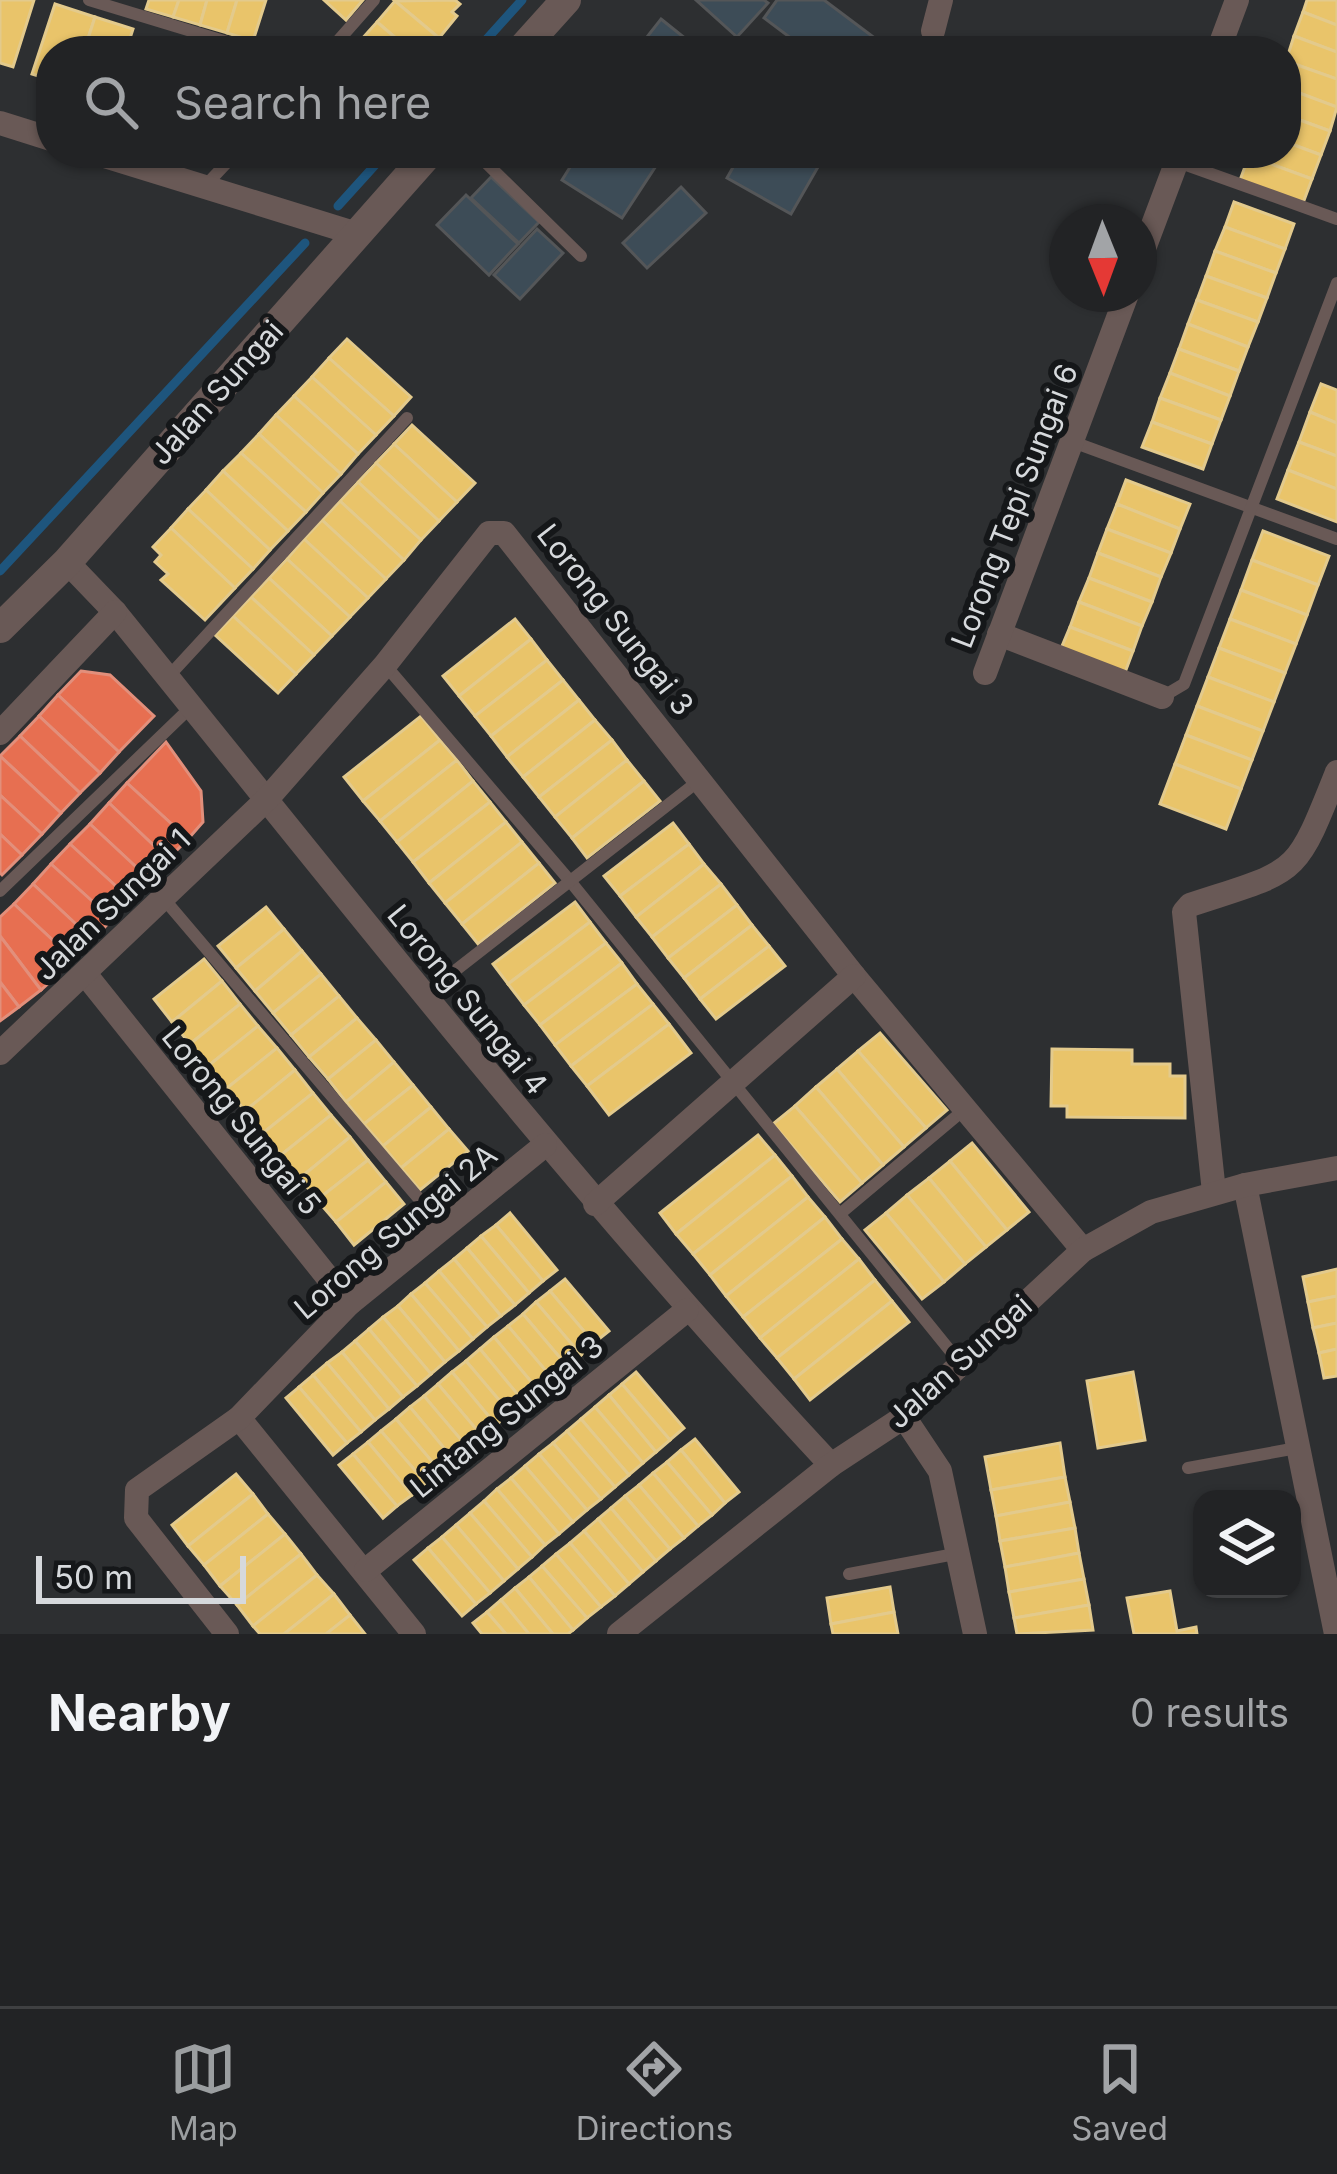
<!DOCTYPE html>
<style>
body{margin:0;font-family:Inter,sans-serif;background:#2e2f32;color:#f1f3f6}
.controls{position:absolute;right:36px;bottom:36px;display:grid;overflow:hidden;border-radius:24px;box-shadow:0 3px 9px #0004}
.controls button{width:108px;height:108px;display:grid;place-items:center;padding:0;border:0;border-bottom:3px solid #3f4042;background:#222325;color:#f1f3f6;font:60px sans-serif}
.compass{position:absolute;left:1049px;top:204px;width:108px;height:108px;border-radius:50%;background:#222325;box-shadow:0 3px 9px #0004;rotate:179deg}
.scale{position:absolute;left:36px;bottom:30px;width:210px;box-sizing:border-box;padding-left:12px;border:6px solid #d6d9dc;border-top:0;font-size:33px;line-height:42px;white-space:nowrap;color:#d6d9dc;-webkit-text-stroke:9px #151719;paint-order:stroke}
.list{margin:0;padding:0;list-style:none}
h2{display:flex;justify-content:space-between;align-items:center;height:156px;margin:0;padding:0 48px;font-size:51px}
h2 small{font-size:39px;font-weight:400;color:#a2a4a7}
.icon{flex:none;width:66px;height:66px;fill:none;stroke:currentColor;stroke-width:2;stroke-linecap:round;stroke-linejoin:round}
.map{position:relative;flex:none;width:1337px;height:1634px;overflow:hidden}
.search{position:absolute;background:#222325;box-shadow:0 3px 9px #0004;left:36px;right:36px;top:36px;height:132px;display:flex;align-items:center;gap:30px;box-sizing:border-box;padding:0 42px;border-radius:48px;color:#a2a4a7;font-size:45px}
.sheet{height:372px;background:#222325}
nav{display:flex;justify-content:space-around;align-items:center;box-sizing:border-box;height:168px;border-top:3px solid #3f4042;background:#222325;font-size:33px;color:#a2a4a7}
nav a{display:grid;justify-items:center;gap:6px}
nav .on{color:#9b9ea0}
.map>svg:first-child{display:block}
.homes{fill:#e9c46a;stroke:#e3ca8c;stroke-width:3}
.shops{fill:#e76f51;stroke:#e28f7b;stroke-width:3}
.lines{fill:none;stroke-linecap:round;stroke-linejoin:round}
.stream{stroke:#1e557d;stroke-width:9}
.building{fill:#3d4c57;stroke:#545658;stroke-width:3}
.service{stroke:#695956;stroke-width:12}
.minor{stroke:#695956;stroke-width:24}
.tertiary{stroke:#695956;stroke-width:30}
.labels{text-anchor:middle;stroke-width:12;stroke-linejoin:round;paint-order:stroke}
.street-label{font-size:30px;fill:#d6d9dc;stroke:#151719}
</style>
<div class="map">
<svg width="1337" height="1634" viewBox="0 0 1337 1634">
<rect width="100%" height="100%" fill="#2d2f31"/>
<!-- homes -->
<g class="homes">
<polygon points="0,0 34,0 13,67 0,63"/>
<polygon points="149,0 179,0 173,17 146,9"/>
<polygon points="179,0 207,0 200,25 173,17"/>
<polygon points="207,0 237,0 227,33 200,25"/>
<polygon points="237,0 266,0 253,41 227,33"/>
<polygon points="324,0 363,0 346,20"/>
<polygon points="455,0 460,4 452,12 457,16 439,38 395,1"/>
<polygon points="1307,0 1337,0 1337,25 1303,12"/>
<polygon points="395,1 439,38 427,51 411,51 377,22"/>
<polygon points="55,4 95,17 84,51 51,51 51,80 32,74"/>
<polygon points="1303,12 1337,25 1337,52 1294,36"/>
<polygon points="95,17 133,29 126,51 84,51"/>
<polygon points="377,22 411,51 351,51"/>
<polygon points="1294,36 1337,52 1337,79 1286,61"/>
<polygon points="1286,61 1337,79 1337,107 1286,88"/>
<polygon points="1286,88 1337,107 1330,131 1286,115"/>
<polygon points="1286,115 1330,131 1321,155 1286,142"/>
<polygon points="1286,142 1321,155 1312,179 1249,156 1286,153"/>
<polygon points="1249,156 1312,179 1303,203 1240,180"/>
<polygon points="1234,202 1294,224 1285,249 1225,227"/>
<polygon points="1225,227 1285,249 1276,273 1215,251"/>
<polygon points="1215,251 1276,273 1267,298 1206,276"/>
<polygon points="1206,276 1267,298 1258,322 1197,300"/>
<polygon points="1197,300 1258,322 1248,347 1188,324"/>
<polygon points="1188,324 1248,347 1239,371 1179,349"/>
<polygon points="347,339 411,397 394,416 329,358"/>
<polygon points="1179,349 1239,371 1230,396 1170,373"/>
<polygon points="329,358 394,416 376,435 312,377"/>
<polygon points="1170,373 1230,396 1221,420 1160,398"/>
<polygon points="312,377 376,435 358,454 294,396"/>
<polygon points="1321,384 1337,390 1337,423 1310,412"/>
<polygon points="294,396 358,454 341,474 276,415"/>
<polygon points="1160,398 1221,420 1212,444 1152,422"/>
<polygon points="1310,412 1337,423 1337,456 1299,442"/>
<polygon points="276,415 341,474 323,493 259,434"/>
<polygon points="1152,422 1212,444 1203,469 1142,447"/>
<polygon points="412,425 475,483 457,502 394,444"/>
<polygon points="259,434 323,493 306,512 241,453"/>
<polygon points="1299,442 1337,456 1337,489 1288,470"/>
<polygon points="394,444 457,502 439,521 376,463"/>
<polygon points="241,453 306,512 288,531 223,471"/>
<polygon points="376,463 439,521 421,540 358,482"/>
<polygon points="1288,470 1337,489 1337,522 1277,499"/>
<polygon points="223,471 288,531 270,550 206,490"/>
<polygon points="1126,480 1190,504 1180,529 1117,504"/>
<polygon points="358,482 421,540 404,560 340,501"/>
<polygon points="206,490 270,550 253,569 188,509"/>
<polygon points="340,501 404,560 386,579 322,520"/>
<polygon points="1117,504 1180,529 1171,553 1107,529"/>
<polygon points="188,509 253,569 235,588 171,528"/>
<polygon points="322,520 386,579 368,598 304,539"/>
<polygon points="171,528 235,588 205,620 161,580 168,574 155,562 161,555 153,547"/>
<polygon points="1107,529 1171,553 1161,577 1098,553"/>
<polygon points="1263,531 1329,556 1318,585 1252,560"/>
<polygon points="304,539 368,598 350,617 287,559"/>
<polygon points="1098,553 1161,577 1152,602 1089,578"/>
<polygon points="287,559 350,617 332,636 269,578"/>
<polygon points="1252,560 1318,585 1307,615 1241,590"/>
<polygon points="269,578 332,636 314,655 251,597"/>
<polygon points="1089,578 1152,602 1142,626 1079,602"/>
<polygon points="1241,590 1307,615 1296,644 1230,619"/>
<polygon points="251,597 314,655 296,674 233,616"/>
<polygon points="1079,602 1142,626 1133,651 1070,627"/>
<polygon points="233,616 296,674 278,693 215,635"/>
<polygon points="515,619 531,639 459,696 443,676"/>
<polygon points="1230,619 1296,644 1285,673 1219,648"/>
<polygon points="1070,627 1133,651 1124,675 1060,651"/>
<polygon points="531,639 547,660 475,716 459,696"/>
<polygon points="1219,648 1285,673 1274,702 1208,677"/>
<polygon points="547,660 563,680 491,736 475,716"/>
<polygon points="1208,677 1274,702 1263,731 1197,706"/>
<polygon points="563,680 579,700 507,757 491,736"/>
<polygon points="579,700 595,720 523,777 507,757"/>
<polygon points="1197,706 1263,731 1252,760 1186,735"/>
<polygon points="421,716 440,740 363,801 344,777"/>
<polygon points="595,720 612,740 539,797 523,777"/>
<polygon points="1186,735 1252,760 1241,789 1175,764"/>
<polygon points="440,740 457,760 380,821 363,801"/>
<polygon points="612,740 627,760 555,817 539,797"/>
<polygon points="457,760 473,781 397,842 380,821"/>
<polygon points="627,760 644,781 572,838 555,817"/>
<polygon points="1175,764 1241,789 1226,829 1160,804"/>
<polygon points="473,781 490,802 413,862 397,842"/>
<polygon points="644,781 660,801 587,858 572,838"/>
<polygon points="490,802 506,822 429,883 413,862"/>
<polygon points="506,822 522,842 445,903 429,883"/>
<polygon points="673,823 689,844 620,896 604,876"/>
<polygon points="522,842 539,863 462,924 445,903"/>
<polygon points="689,844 704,864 636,917 620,896"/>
<polygon points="539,863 555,883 478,944 462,924"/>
<polygon points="704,864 721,884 652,937 636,917"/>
<polygon points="721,884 737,905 668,958 652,937"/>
<polygon points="575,902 590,922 508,984 493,964"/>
<polygon points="737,905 752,925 684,978 668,958"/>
<polygon points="266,907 284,929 236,968 218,946"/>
<polygon points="590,922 606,943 524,1005 508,984"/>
<polygon points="752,925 769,946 700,999 684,978"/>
<polygon points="284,929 302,951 255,991 236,968"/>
<polygon points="606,943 622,963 540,1025 524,1005"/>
<polygon points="769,946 785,966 716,1019 700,999"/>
<polygon points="302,951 321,974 273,1013 255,991"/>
<polygon points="204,959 222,981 172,1022 154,999"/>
<polygon points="622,963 637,984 555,1045 540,1025"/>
<polygon points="321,974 339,996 291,1035 273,1013"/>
<polygon points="222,981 240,1004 190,1044 172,1022"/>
<polygon points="637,984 653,1004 571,1066 555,1045"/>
<polygon points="339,996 357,1018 309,1057 291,1035"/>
<polygon points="240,1004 258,1026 208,1066 190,1044"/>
<polygon points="653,1004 669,1024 587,1086 571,1066"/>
<polygon points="357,1018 376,1040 328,1079 309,1057"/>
<polygon points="669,1024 691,1053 609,1115 587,1086"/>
<polygon points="258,1026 277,1048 227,1088 208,1066"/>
<polygon points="880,1033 947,1110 926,1128 858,1051"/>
<polygon points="376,1040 394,1062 346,1102 328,1079"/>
<polygon points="277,1048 295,1070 245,1111 227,1088"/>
<polygon points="1052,1049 1132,1050 1132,1064 1170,1064 1170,1076 1185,1076 1185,1118 1067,1117 1067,1106 1051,1106"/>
<polygon points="858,1051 926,1128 904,1147 837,1069"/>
<polygon points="394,1062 413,1085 364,1124 346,1102"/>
<polygon points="837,1069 904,1147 883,1165 816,1087"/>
<polygon points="295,1070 313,1093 263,1133 245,1111"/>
<polygon points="413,1085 431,1107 383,1146 364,1124"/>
<polygon points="816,1087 883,1165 862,1183 795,1106"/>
<polygon points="313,1093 331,1115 281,1155 263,1133"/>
<polygon points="795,1106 862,1183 840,1202 773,1124"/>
<polygon points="431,1107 449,1129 401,1168 383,1146"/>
<polygon points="331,1115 350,1137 300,1178 281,1155"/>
<polygon points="449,1129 468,1151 420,1190 401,1168"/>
<polygon points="758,1135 775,1155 676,1234 660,1213"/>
<polygon points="350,1137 368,1160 317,1200 300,1178"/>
<polygon points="972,1143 1029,1212 1007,1230 950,1161"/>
<polygon points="775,1155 792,1176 693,1254 676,1234"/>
<polygon points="368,1160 386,1182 336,1222 317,1200"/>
<polygon points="950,1161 1007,1230 986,1247 929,1178"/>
<polygon points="792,1176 808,1197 710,1275 693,1254"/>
<polygon points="929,1178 986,1247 965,1264 907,1195"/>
<polygon points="386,1182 404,1204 354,1245 336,1222"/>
<polygon points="907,1195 965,1264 944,1282 886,1213"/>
<polygon points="808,1197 825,1217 726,1296 710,1275"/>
<polygon points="510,1213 557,1270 543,1281 496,1225"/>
<polygon points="886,1213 944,1282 922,1299 865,1230"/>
<polygon points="825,1217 842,1239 743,1317 726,1296"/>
<polygon points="496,1225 543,1281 529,1293 481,1236"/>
<polygon points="481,1236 529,1293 515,1305 467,1248"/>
<polygon points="842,1239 859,1259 760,1338 743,1317"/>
<polygon points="467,1248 515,1305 501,1316 454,1259"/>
<polygon points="454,1259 501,1316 487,1327 439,1271"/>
<polygon points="859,1259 875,1280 777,1358 760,1338"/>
<polygon points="1337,1269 1337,1296 1308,1302 1303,1277"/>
<polygon points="439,1271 487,1327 473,1339 425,1283"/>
<polygon points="565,1279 609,1331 594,1343 550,1291"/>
<polygon points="875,1280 892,1301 794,1379 777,1358"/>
<polygon points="425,1283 473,1339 459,1351 411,1294"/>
<polygon points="550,1291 594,1343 581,1355 536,1302"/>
<polygon points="411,1294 459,1351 445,1362 398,1306"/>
<polygon points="1337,1296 1337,1323 1313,1328 1308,1302"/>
<polygon points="892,1301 909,1322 810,1400 794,1379"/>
<polygon points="536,1302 581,1355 567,1366 523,1314"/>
<polygon points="398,1306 445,1362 431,1374 383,1317"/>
<polygon points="523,1314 567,1366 552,1378 508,1326"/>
<polygon points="383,1317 431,1374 417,1386 369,1329"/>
<polygon points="1337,1323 1337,1349 1319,1353 1313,1328"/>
<polygon points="508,1326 552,1378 538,1390 494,1337"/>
<polygon points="369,1329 417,1386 403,1397 355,1341"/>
<polygon points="494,1337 538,1390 524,1402 480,1349"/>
<polygon points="355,1341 403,1397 389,1409 342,1352"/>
<polygon points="480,1349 524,1402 510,1413 466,1361"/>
<polygon points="1337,1349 1337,1376 1324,1378 1319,1353"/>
<polygon points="342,1352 389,1409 375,1420 327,1363"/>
<polygon points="466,1361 510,1413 496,1425 452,1372"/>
<polygon points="327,1363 375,1420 361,1432 313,1375"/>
<polygon points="452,1372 496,1425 482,1436 438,1384"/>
<polygon points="636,1372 684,1428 670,1440 622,1384"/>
<polygon points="1133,1372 1145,1440 1098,1448 1087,1381"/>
<polygon points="313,1375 361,1432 347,1443 299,1387"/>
<polygon points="438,1384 482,1436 468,1448 424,1396"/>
<polygon points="622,1384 670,1440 656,1452 609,1395"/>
<polygon points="299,1387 347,1443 333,1455 286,1398"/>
<polygon points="609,1395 656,1452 643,1463 595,1407"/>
<polygon points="424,1396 468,1448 454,1460 410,1407"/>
<polygon points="410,1407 454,1460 440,1471 396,1419"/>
<polygon points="595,1407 643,1463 629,1475 581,1419"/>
<polygon points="396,1419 440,1471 426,1483 381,1431"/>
<polygon points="581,1419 629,1475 615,1487 567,1431"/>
<polygon points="381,1431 426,1483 412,1495 368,1442"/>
<polygon points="567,1431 615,1487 601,1499 553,1443"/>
<polygon points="695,1439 739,1492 725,1503 681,1450"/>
<polygon points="368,1442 412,1495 397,1506 353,1454"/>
<polygon points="553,1443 601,1499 587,1510 539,1454"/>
<polygon points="1060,1443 1065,1477 991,1490 985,1457"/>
<polygon points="681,1450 725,1503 712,1515 667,1462"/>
<polygon points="353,1454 397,1506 383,1518 339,1465"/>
<polygon points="539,1454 587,1510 573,1522 525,1466"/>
<polygon points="667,1462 712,1515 698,1526 653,1473"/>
<polygon points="525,1466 573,1522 559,1534 511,1478"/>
<polygon points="653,1473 698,1526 684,1538 639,1485"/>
<polygon points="236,1474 253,1494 188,1546 172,1525"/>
<polygon points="1065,1477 1070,1502 996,1516 991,1490"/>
<polygon points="511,1478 559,1534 545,1545 497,1489"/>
<polygon points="639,1485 684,1538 670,1549 625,1496"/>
<polygon points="497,1489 545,1545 532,1557 484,1501"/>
<polygon points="253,1494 268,1514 204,1565 188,1546"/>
<polygon points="625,1496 670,1549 656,1561 611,1508"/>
<polygon points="484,1501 532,1557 518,1569 470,1513"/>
<polygon points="1070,1502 1075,1528 1000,1541 996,1516"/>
<polygon points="611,1508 656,1561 643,1572 598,1519"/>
<polygon points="470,1513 518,1569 504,1581 456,1525"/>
<polygon points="268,1514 285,1534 220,1586 204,1565"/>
<polygon points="598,1519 643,1572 629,1584 584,1531"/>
<polygon points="456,1525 504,1581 490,1593 442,1537"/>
<polygon points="1075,1528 1079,1553 1005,1567 1000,1541"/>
<polygon points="584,1531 629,1584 615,1596 570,1543"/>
<polygon points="285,1534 301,1554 237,1605 220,1586"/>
<polygon points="442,1537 490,1593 476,1604 428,1548"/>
<polygon points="570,1543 615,1596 601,1607 556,1554"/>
<polygon points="428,1548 476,1604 462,1616 414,1560"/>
<polygon points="1079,1553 1084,1579 1009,1592 1005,1567"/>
<polygon points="301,1554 317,1575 253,1626 237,1605"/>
<polygon points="556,1554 601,1607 587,1618 542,1566"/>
<polygon points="542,1566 587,1618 573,1630 529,1577"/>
<polygon points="317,1575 334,1594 284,1634 260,1634 253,1626"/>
<polygon points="529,1577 573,1630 568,1634 553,1634 515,1588"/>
<polygon points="1084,1579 1089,1605 1014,1618 1009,1592"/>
<polygon points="890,1587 894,1612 831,1624 827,1598"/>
<polygon points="515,1588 553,1634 529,1634 501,1600"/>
<polygon points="1170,1591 1177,1631 1196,1627 1197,1634 1134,1634 1127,1598"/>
<polygon points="334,1594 350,1615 326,1634 284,1634"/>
<polygon points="501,1600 529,1634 506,1634 487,1612"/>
<polygon points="1089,1605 1093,1630 1017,1634 1014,1618"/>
<polygon points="487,1612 506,1634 482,1634 473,1623"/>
<polygon points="894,1612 898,1634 833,1634 831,1624"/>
<polygon points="350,1615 365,1634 326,1634"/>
</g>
<!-- shops -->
<g class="shops">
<polygon points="81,671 110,675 154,716 119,752 58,695"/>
<polygon points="58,695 119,752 100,773 39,716"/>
<polygon points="39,716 100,773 80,793 20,736"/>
<polygon points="20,736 80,793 61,813 0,756"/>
<polygon points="166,742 201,791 203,822 188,839 127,783"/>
<polygon points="0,756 61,813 42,834 0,795"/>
<polygon points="127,783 188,839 168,859 109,803"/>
<polygon points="0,795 42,834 22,855 0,834"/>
<polygon points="109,803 168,859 149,879 90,824"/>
<polygon points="90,824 149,879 130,899 70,844"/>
<polygon points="0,834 22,855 2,875 0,873"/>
<polygon points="70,844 130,899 112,919 51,864"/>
<polygon points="51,864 112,919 93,940 33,884"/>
<polygon points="33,884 93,940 74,960 14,904"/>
<polygon points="14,904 74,960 41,990 0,936 0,917"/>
<polygon points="0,936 41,990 19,1007 0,982"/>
<polygon points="0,982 19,1007 0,1021"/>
</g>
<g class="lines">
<!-- stream -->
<g class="stream">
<polyline points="476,51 522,0"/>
<polyline points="338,206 386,153"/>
<polyline points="0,571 305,243"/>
</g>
</g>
<!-- building -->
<g class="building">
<polygon points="696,0 764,0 768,3 737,37"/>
<polygon points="777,0 824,0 892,51 808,51 764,18"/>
<polygon points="661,19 701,51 636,51"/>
<polygon points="579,153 615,153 624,159 636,153 656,166 622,218 562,180"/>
<polygon points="741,153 826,153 791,214 727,178"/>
<polygon points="491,177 539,222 519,243 471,198"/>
<polygon points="681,187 706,213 647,268 623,243"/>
<polygon points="466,195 518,244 489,275 437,225"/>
<polygon points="537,229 563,253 520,299 494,275"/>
</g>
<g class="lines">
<!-- service -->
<g class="service">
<polyline points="89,0 257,51"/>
<polyline points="329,51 374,0"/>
<polyline points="476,153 581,256"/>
<polyline points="1178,162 1337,219"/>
<polyline points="204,187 236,153"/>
<polyline points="1073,442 1337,539"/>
<polyline points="386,666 570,881 960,1363"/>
<polyline points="168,677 407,418"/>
<polyline points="1162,697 1184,684 1337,283"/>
<polyline points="0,891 191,707"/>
<polyline points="164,899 443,1227"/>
<polyline points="424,995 701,779"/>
<polyline points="841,1213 965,1109"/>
<polyline points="1188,1468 1297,1448"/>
<polyline points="849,1574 960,1553"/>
</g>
<!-- minor -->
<g class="minor">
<polyline points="933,31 941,0"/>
<polyline points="1218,51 1237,0"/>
<polyline points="0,123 51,139"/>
<polyline points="95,153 357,234"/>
<polyline points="1139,262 1180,153"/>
<path d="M67,562L115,612C349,901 577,1193 831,1465"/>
<polyline points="999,634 1162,697"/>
<polyline points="985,673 1127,294"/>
<polyline points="0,733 115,612"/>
<polyline points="86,975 349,1304"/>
<polyline points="0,1053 267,799 385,665 489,533 504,533 854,976 1083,1250"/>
<polyline points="1245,1185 1336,1634"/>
<path d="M1214,1192L1184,912L1190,905C1299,869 1294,880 1337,772"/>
<polyline points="595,1204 854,976"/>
<polyline points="904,1417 940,1471 975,1634"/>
<polyline points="239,1418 414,1634"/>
<polyline points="366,1570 687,1310"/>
<polyline points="227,1634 136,1518 137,1490 239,1418 349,1304 545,1145"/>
<polyline points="619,1634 831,1465 904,1417 1083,1250 1151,1212 1245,1185 1337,1168"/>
</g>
<!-- tertiary -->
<g class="tertiary">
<polyline points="520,51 566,0"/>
<polyline points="0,628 67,562 429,153"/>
</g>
</g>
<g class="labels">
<!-- street labels -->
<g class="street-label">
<text transform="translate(217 393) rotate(-48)" y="10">Jalan Sungai</text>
<text transform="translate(1015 506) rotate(-69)" y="10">Lorong Tepi Sungai 6</text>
<text transform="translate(615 620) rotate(52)" y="10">Lorong Sungai 3</text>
<text transform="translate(113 905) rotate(-44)" y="10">Jalan Sungai 1</text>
<text transform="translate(467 1000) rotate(51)" y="10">Lorong Sungai 4</text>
<text transform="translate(241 1121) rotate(51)" y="10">Lorong Sungai 5</text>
<text transform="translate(396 1232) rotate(-40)" y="10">Lorong Sungai 2A</text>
<text transform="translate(960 1362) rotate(-42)" y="10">Jalan Sungai</text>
<text transform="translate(507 1417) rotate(-39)" y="10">Lintang Sungai 3</text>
</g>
</g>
</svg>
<div class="controls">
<button><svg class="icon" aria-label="layers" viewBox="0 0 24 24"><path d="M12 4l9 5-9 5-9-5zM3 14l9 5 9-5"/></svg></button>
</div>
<svg class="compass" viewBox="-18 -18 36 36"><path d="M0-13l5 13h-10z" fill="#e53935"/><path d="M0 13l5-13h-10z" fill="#a2a4a7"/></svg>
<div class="scale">50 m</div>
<div class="search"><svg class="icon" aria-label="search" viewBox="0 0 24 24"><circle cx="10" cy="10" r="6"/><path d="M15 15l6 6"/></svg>Search here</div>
</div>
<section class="sheet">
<h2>Nearby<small>0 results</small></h2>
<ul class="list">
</ul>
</section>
<nav>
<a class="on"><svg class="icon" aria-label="map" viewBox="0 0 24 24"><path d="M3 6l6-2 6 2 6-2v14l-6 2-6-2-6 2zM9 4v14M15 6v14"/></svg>Map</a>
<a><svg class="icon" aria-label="directions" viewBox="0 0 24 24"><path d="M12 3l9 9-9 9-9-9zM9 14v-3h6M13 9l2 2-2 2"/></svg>Directions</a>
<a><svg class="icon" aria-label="saved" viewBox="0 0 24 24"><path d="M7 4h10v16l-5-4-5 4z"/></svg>Saved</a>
</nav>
